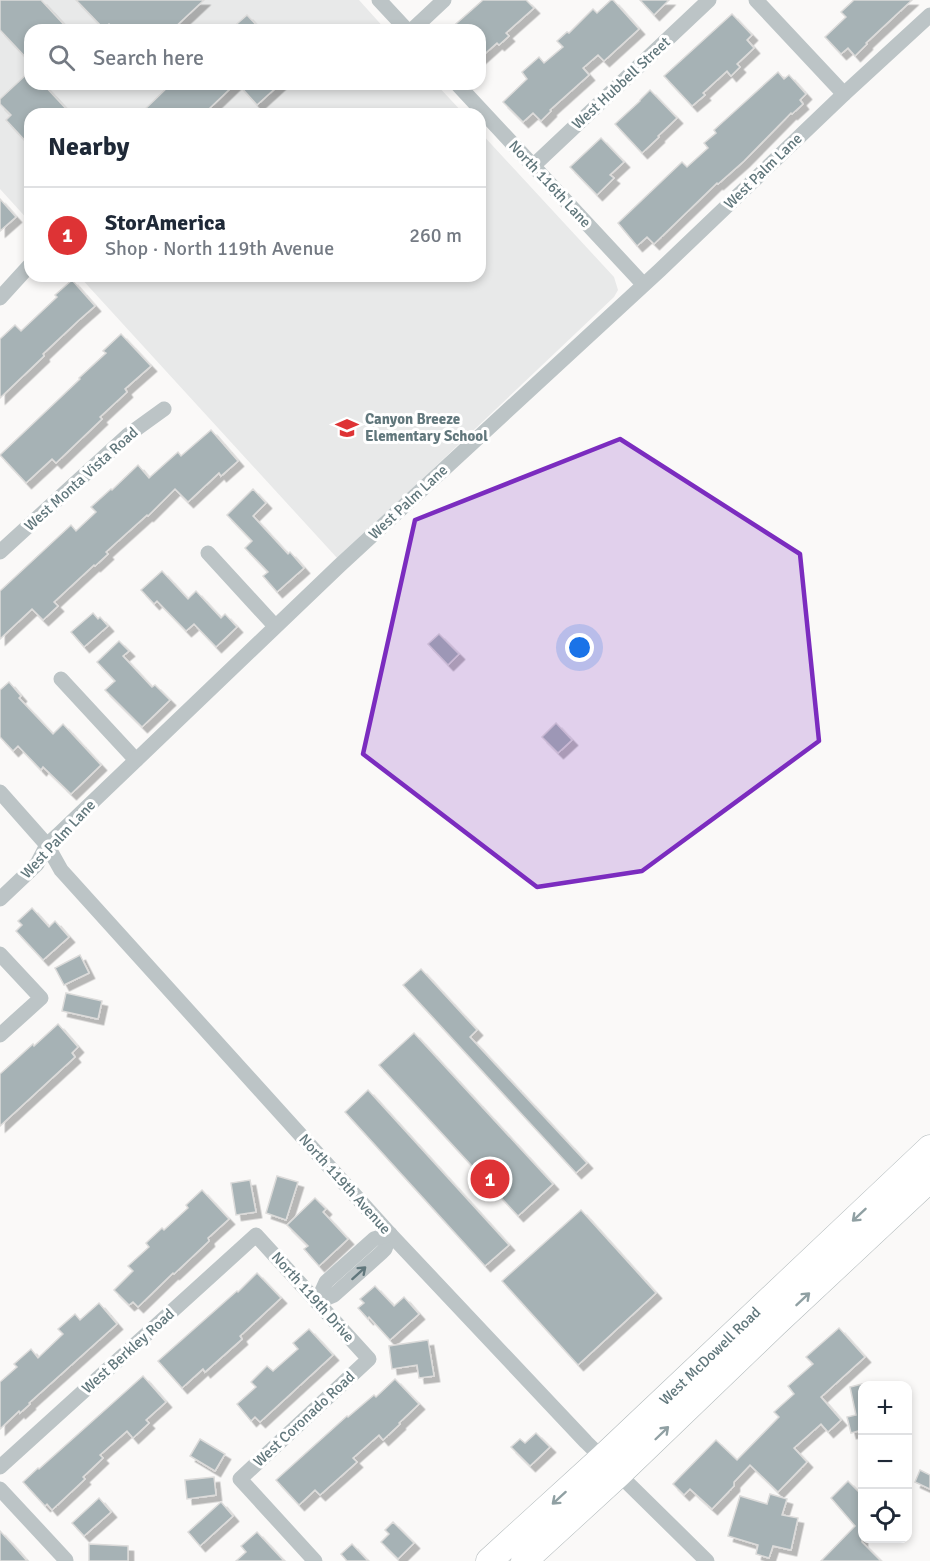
<!DOCTYPE html>
<meta charset="utf-8">
<style>
body{margin:0;font-family:Signika,sans-serif;background:#f2f2f3;color:#1f2937}
.controls{position:absolute;right:18px;bottom:18px;display:grid;overflow:hidden;border-radius:12px;box-shadow:0 3px 9px #0003}
.controls button{width:54px;height:54px;display:grid;place-items:center;padding:0;border:0;border-bottom:2px solid #e0e1e3;background:#fff;color:#1f2937;font:30px sans-serif}
.you{position:absolute;left:580px;top:648px;width:21px;height:21px;margin:-15px;border:4px solid #fff;border-radius:50%;background:#1a73e8;box-shadow:0 0 0 9px #1a73e833}
.badge{display:grid;place-items:center;width:39px;height:39px;border-radius:50%;background:#de3335;color:#fff;font-size:20px;font-weight:700}
.pin{position:absolute;translate:-50% -50%;border:3px solid #fff;box-shadow:0 2px 6px #0006}
.list{margin:0;padding:0;list-style:none}
h2{display:flex;justify-content:space-between;align-items:center;height:78px;margin:0;padding:0 24px;font-size:26px}
h2 small{font-size:20px;font-weight:400;color:#747a83}
.list li{display:grid;grid-template-columns:39px 1fr auto;gap:18px;align-items:center;box-sizing:border-box;height:96px;padding:0 24px;border-top:2px solid #e0e1e3}
.list b{display:block;font-size:22px;white-space:nowrap}
.list p{margin:0;font-size:20px;white-space:nowrap;color:#747a83}
.list em{font-size:20px;font-style:normal;color:#747a83}
.icon{flex:none;width:33px;height:33px;fill:none;stroke:currentColor;stroke-width:2;stroke-linecap:round;stroke-linejoin:round}
.map{position:relative;flex:none;width:930px;height:1561px;overflow:hidden}
.search{position:absolute;background:#fff;box-shadow:0 3px 9px #0003;left:24px;top:24px;width:462px;height:66px;display:flex;align-items:center;gap:15px;box-sizing:border-box;padding:0 21px;border-radius:18px;color:#747a83;font-size:22px}
.panel{position:absolute;background:#fff;box-shadow:0 3px 9px #0003;left:24px;top:108px;width:462px;height:174px;border-radius:18px}
.map>svg:first-child{display:block}
.built{fill:#e8e9e9}
.building{fill:#a6b2b5;stroke:#dcdbda;stroke-width:1.5;filter:url(#shadow)}
.lines{fill:none;stroke-linecap:round;stroke-linejoin:round}
.primary-casing{stroke:#b1b9bb;stroke-width:27}
.minor{stroke:#bcc4c6;stroke-width:15}
.primary{stroke:#fff;stroke-width:26}
.oneway{stroke:#90a0a3}
.oneway2{stroke:#61777c}
.marked{fill:#7b2cbf;fill-opacity:0.2;stroke:#7b2cbf;stroke-width:4.5;stroke-linejoin:round}
.labels{text-anchor:middle;stroke-width:6;stroke-linejoin:round;paint-order:stroke}
.street-label{font-size:15px;fill:#61777c;stroke:#fff}
.poi-label{font-size:15px;font-weight:bold;fill:#61777c;stroke:#fff;text-anchor:start}
</style>
<div class="map">
<svg width="930" height="1561" viewBox="0 0 930 1561">
<defs>
<filter id="shadow"><feDropShadow dx="5.5" dy="5.5" stdDeviation="0" flood-color="#0004"/></filter>
</defs>
<rect width="100%" height="100%" fill="#faf9f8"/>
<!-- built -->
<g class="built">
<polygon points="0,0 359,0 386,30 30,30 30,84 436,84 464,114 30,114 30,222 0,189"/>
<polygon points="480,132 614,277 618,290 614,297 338,559 79,276 480,276"/>
</g>
<!-- building -->
<g class="building">
<polygon points="0,0 41,0 69,30 30,30 30,62 0,30"/>
<polygon points="76,0 204,0 172,30 115,30 109,24 104,29"/>
<polygon points="483,0 526,0 534,8 506,33 509,36 499,45 497,43 480,58 480,30 449,30"/>
<polygon points="611,0 613,0 639,29 604,61 598,55 583,68 589,75 550,110 551,111 541,121 533,113 523,122 503,102 527,79 522,72 539,57 544,63 563,47 557,41 567,32 569,33 593,9 597,13"/>
<polygon points="640,0 669,0 654,15"/>
<polygon points="854,0 912,0 866,43 867,44 855,56 848,48 841,54 825,37 846,17 841,12"/>
<polygon points="732,14 752,35 747,40 754,48 737,64 740,67 731,76 727,71 703,93 705,95 692,106 664,76"/>
<polygon points="247,15 261,30 230,30"/>
<polygon points="30,71 30,84 43,84 71,114 30,114 30,146 6,120 11,115 0,104 0,99"/>
<polygon points="778,72 784,79 789,75 806,94 800,100 803,104 792,114 791,113 744,161 718,184 717,183 654,244 647,237 637,246 618,223 682,162 687,167 708,148 704,143 716,133 714,130"/>
<polygon points="171,84 235,84 210,108 216,114 140,114"/>
<polygon points="238,84 280,84 257,105"/>
<polygon points="650,90 677,118 658,136 659,137 642,153 615,124 640,101 640,100"/>
<polygon points="601,138 624,162 610,175 614,178 597,195 570,167"/>
<polygon points="0,199 16,217 0,231"/>
<polygon points="72,280 95,306 78,321 43,354 44,356 0,398 0,339 15,325 21,331 57,297 55,295"/>
<polygon points="121,334 151,366 125,389 127,392 100,417 102,419 56,463 52,459 26,483 0,455 80,379 79,378 106,353 103,351"/>
<polygon points="211,430 238,461 221,476 219,473 188,502 175,489 148,516 147,515 106,552 108,554 95,566 94,565 54,602 58,606 43,620 32,609 0,639 0,591 71,525 76,531 96,512 91,507 111,489 112,490 138,465 149,478 178,452 181,456"/>
<polygon points="253,489 266,503 253,516 288,554 290,552 304,568 277,592 263,576 268,572 245,548 252,541 227,515"/>
<polygon points="162,571 188,599 196,591 221,618 225,614 237,627 216,647 194,624 186,631 157,601 154,604 141,590"/>
<polygon points="93,613 98,619 100,617 108,626 84,647 71,632"/>
<polygon points="439,634 459,654 448,665 428,644"/>
<polygon points="119,641 129,651 123,656 152,687 155,685 170,700 142,727 105,690 115,681 97,662"/>
<polygon points="9,682 21,696 19,698 53,734 63,724 101,765 71,794 43,767 41,770 18,746 13,751 0,737 0,690"/>
<polygon points="556,723 572,740 558,753 542,737"/>
<polygon points="32,908 49,927 55,921 69,937 43,960 16,931 22,925 18,921"/>
<polygon points="80,955 89,973 64,985 55,968"/>
<polygon points="421,969 477,1030 470,1037 587,1163 576,1173 403,985"/>
<polygon points="66,993 102,1001 98,1019 62,1011"/>
<polygon points="58,1024 78,1047 72,1053 75,1057 0,1126 0,1074 33,1044 34,1046"/>
<polygon points="414,1033 553,1184 518,1216 379,1065"/>
<polygon points="368,1090 509,1245 485,1266 345,1112"/>
<polygon points="277,1176 298,1182 286,1220 266,1213"/>
<polygon points="250,1180 256,1212 236,1215 231,1183"/>
<polygon points="202,1190 229,1219 208,1238 209,1241 190,1259 174,1274 173,1273 138,1307 133,1302 129,1305 114,1290 133,1271 128,1266 149,1247 146,1243 162,1228 164,1230 188,1208 186,1205"/>
<polygon points="315,1198 326,1209 323,1212 348,1239 319,1266 304,1249 308,1246 287,1225"/>
<polygon points="581,1210 656,1293 578,1365 502,1281"/>
<polygon points="257,1273 281,1298 240,1336 242,1339 205,1372 203,1369 182,1388 158,1361 237,1291 238,1292"/>
<polygon points="375,1286 394,1306 404,1297 419,1314 390,1340 369,1317 368,1319 358,1308 364,1303 360,1299"/>
<polygon points="99,1303 117,1324 29,1403 30,1404 20,1413 19,1411 0,1429 0,1382 17,1367 14,1364 31,1349 38,1358 63,1334 58,1329 75,1314 80,1320"/>
<polygon points="839,1328 865,1357 821,1397 841,1420 828,1432 821,1424 794,1448 807,1462 778,1492 750,1465 734,1482 734,1486 712,1509 690,1489 684,1495 673,1484 716,1440 737,1460 779,1417 774,1412 794,1394 788,1386 813,1364 806,1357"/>
<polygon points="309,1329 333,1355 260,1422 255,1417 251,1421 237,1404 256,1387 251,1382 267,1366 273,1371 298,1349 293,1343"/>
<polygon points="428,1340 434,1376 419,1378 417,1365 392,1369 389,1346"/>
<polygon points="143,1376 166,1402 146,1420 149,1423 133,1438 127,1431 100,1455 103,1458 83,1477 85,1479 52,1510 47,1504 45,1506 23,1482 38,1468 39,1469"/>
<polygon points="395,1379 419,1404 399,1423 400,1424 383,1440 379,1435 353,1458 357,1462 320,1495 315,1490 299,1505 276,1480 347,1416 348,1417 374,1395 376,1397"/>
<polygon points="862,1384 862,1430 851,1433 847,1417 856,1415 850,1387"/>
<polygon points="536,1433 550,1447 530,1466 511,1447 520,1439 525,1443"/>
<polygon points="200,1439 225,1454 215,1471 190,1456"/>
<polygon points="920,1470 930,1475 930,1489 915,1482"/>
<polygon points="214,1477 216,1495 187,1499 185,1480"/>
<polygon points="848,1481 862,1495 862,1542 881,1561 821,1561 855,1526 831,1498"/>
<polygon points="770,1494 787,1499 782,1515 798,1518 791,1550 773,1546 769,1558 756,1554 758,1545 728,1536 740,1496 767,1504"/>
<polygon points="99,1498 111,1512 84,1536 72,1523"/>
<polygon points="221,1502 233,1516 200,1546 188,1532"/>
<polygon points="393,1522 414,1543 398,1559 381,1542 389,1534 385,1530"/>
<polygon points="0,1531 13,1545 27,1561 0,1561"/>
<polygon points="257,1532 284,1561 236,1561 246,1552 241,1546"/>
<polygon points="89,1544 128,1546 128,1561 89,1561"/>
<polygon points="352,1544 368,1561 347,1561 341,1554"/>
</g>
<g class="lines">
<!-- primary casing -->
<g class="primary-casing">
<g id="primary">
<polyline points="489,1561 602,1458 930,1148"/>
<polyline points="524,1561 619,1474 775,1324 930,1179"/>
</g>
</g>
<!-- minor -->
<g class="minor">
<polyline points="379,0 407,30"/>
<polyline points="756,0 844,94"/>
<polyline points="412,30 444,0"/>
<polyline points="457,84 643,284"/>
<polyline points="533,166 709,0"/>
<polyline points="0,298 30,265"/>
<polyline points="0,552 128,435 164,409"/>
<polyline points="208,553 275,626"/>
<polyline points="61,679 136,760"/>
<polyline points="0,792 47,845 61,870 390,1234 586,1442 707,1561"/>
<polyline points="0,899 37,864 47,845 60,833 339,566 660,270 844,94 930,15"/>
<polyline points="0,954 41,998 0,1035"/>
<polyline points="317,1302 334,1295 381,1253 385,1249 390,1234"/>
<polyline points="317,1302 326,1282 374,1239 390,1234"/>
<polyline points="0,1467 256,1235 369,1359 240,1479 315,1561"/>
<polyline points="0,1489 66,1560 64,1561"/>
</g>
<!-- primary -->
<use href="#primary" class="primary"/>
</g>
<!-- one-way arrows -->
<defs><path id="oneway-shaft" d="M-6 0H5M1.5-3L5.5 0L1.5 3" fill="none" stroke-width="1.6" stroke-linecap="round" stroke-linejoin="round" transform="scale(1.5)"/></defs>
<g class="oneway">
<use href="#oneway-shaft" transform="translate(859 1215) rotate(137)"/>
<use href="#oneway-shaft" transform="translate(803 1299) rotate(-43)"/>
<use href="#oneway-shaft" transform="translate(662 1433) rotate(-44)"/>
<use href="#oneway-shaft" transform="translate(559 1498) rotate(138)"/>
</g>
<use class="oneway2" href="#oneway-shaft" transform="translate(359 1273) rotate(-42)"/>
<!-- marked area -->
<path class="marked" d="M620,439L800,554L819,741L642,871L537,887L363,754L415,520Z"/>
<!-- icons -->
<defs>
<g id="school-bare" transform="scale(1.8)"><path d="M0-5L7-2L0 1L-7-2ZM-4 1L0 2.5L4 1V4Q0 6-4 4Z" fill="#de3335" stroke="#fff" stroke-width="2.5" paint-order="stroke"/></g>
</defs>
<g fill-rule="evenodd">
<use href="#school-bare" x="347" y="428"/>
</g>
<g class="labels">
<!-- street labels -->
<g class="street-label">
<text transform="translate(621 83) rotate(-43)" y="5">West Hubbell Street</text>
<text transform="translate(763 171) rotate(-44)" y="5">West Palm Lane</text>
<text transform="translate(550 184) rotate(47)" y="5">North 116th Lane</text>
<text transform="translate(81 479) rotate(-42)" y="5">West Monta Vista Road</text>
<text transform="translate(408 502) rotate(-43)" y="5">West Palm Lane</text>
<text transform="translate(58 839) rotate(-47)" y="5">West Palm Lane</text>
<text transform="translate(345 1184) rotate(48)" y="5">North 119th Avenue</text>
<text transform="translate(313 1297) rotate(48)" y="5">North 119th Drive</text>
<text transform="translate(128 1351) rotate(-42)" y="5">West Berkley Road</text>
<text transform="translate(710 1356) rotate(-44)" y="5">West McDowell Road</text>
<text transform="translate(304 1419) rotate(-43)" y="5">West Coronado Road</text>
</g>
<!-- poi labels -->
<g class="poi-label">
<text x="365" y="424">Canyon Breeze<tspan x="365" dy="17">Elementary School</tspan></text>
</g>
</g>
</svg>
<div class="controls">
<button>+</button>
<button>−</button>
<button><svg class="icon" aria-label="locate" viewBox="0 0 24 24"><circle cx="12" cy="12" r="6"/><path d="M12 2v4M12 18v4M2 12h4M18 12h4"/></svg></button>
</div>
<div class="you"></div>
<div class="pin badge" style="left:490px;top:1179px">1</div>
<div class="search"><svg class="icon" aria-label="search" viewBox="0 0 24 24"><circle cx="10" cy="10" r="6"/><path d="M15 15l6 6"/></svg>Search here</div>
<section class="panel">
<h2>Nearby<small></small></h2>
<ul class="list">
<li><span class="badge">1</span><div><b>StorAmerica</b><p>Shop · North 119th Avenue</p></div><em>260 m</em></li>
</ul>
</section>
</div>
